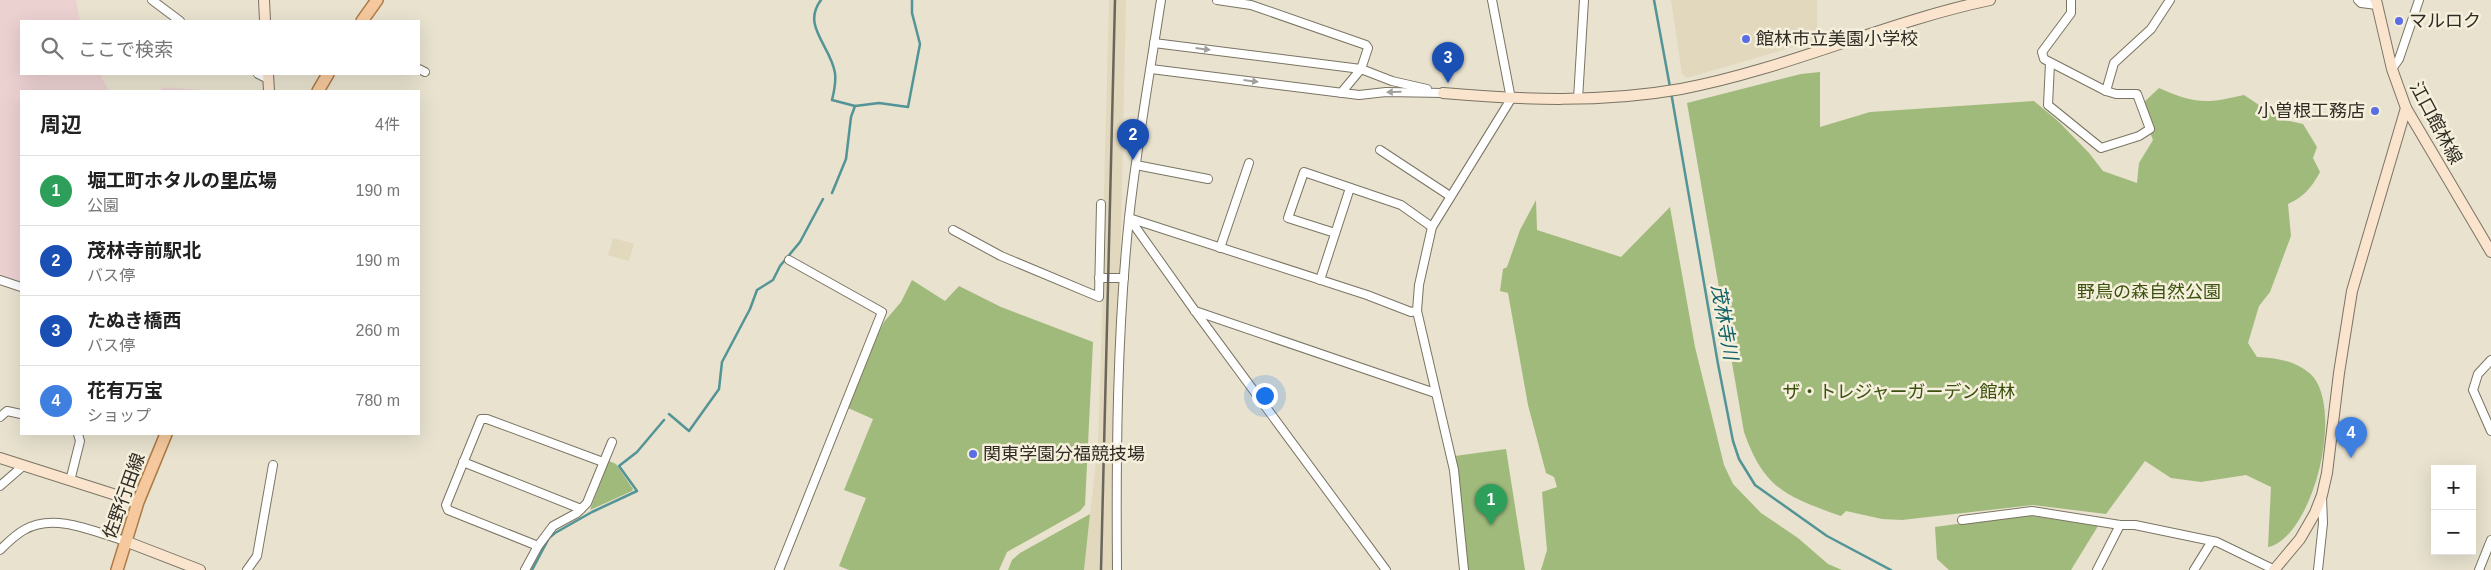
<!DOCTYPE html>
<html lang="ja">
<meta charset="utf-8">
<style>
body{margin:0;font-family:Arial,"Noto Sans JP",sans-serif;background:#f2f2f2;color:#222}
.controls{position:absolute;right:15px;bottom:15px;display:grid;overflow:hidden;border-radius:0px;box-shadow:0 5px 20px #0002}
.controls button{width:45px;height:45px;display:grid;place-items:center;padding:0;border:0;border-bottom:1px solid #e0e0e0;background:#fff;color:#222;font:25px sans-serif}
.you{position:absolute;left:1264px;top:395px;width:18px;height:18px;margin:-12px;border:4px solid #fff;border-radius:50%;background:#1a73e8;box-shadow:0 0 0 8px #1a73e833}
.badge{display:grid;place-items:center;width:32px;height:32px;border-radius:50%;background:#596ee4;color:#fff;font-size:16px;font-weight:700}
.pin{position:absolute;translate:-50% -41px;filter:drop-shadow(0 1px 2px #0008)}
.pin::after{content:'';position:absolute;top:26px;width:18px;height:15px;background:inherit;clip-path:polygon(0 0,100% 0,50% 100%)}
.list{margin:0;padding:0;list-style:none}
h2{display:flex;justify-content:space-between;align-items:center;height:65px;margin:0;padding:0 20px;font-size:21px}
h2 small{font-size:16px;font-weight:400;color:#767676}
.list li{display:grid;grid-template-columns:32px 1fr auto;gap:15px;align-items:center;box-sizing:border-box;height:70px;padding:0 20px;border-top:1px solid #e0e0e0}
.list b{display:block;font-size:19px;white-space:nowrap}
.list p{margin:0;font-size:16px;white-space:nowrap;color:#767676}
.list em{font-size:16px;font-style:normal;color:#767676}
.icon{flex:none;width:28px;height:28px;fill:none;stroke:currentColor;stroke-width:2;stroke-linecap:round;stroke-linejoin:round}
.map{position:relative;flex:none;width:2491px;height:570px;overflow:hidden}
.search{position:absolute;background:#fff;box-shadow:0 5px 20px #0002;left:20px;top:20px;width:400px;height:55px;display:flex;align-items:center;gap:12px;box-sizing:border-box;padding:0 18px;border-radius:0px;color:#767676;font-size:19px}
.panel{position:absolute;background:#fff;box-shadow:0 5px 20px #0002;left:20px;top:90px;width:400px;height:345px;border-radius:0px}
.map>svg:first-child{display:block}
.commercial{fill:#ecd1d1}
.built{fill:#e1d8be}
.green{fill:#a0ba7c}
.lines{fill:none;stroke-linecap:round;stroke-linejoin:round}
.stream{stroke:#539496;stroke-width:2.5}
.street-casing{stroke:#7a7463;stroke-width:10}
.secondary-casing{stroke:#7a7463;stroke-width:12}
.primary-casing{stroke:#ac7b48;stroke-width:14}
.street{stroke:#fff;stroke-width:8}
.secondary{stroke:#fae4ce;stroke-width:10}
.primary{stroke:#f5c99d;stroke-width:11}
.rail{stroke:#6a665b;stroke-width:2.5}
.oneway{fill:#a1a09d}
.poi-dot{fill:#596ee4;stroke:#f5efdc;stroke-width:2}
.labels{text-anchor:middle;stroke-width:5;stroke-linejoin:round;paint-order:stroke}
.poi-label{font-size:18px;fill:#2f2c25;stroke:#f5efdc;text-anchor:start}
.street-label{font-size:18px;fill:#2f2c25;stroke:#f5efdc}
.park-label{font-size:18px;fill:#3b520e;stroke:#f5efdc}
.water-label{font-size:19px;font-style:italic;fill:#116267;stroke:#f5efdc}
</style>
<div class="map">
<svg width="2491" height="570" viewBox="0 0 2491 570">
<rect width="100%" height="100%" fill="#e8e2cf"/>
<!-- commercial -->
<g class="commercial">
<polygon points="0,0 76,0 80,21 21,21 21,74 100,74 109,91 21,91 21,282 0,275"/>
<polygon points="163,87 202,90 202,91 160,91"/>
</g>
<!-- built -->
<g class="built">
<polygon points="1109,0 1126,0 1120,274 1118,275 1102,273"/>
<polygon points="1671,0 1817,0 1817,37 1814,41 1687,78 1682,74"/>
<polygon points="613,238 634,244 629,261 608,255"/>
<polygon points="1117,281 1119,283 1112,570 1084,570 1098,444 1103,285 1105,282"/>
</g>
<!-- green -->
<g class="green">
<path d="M1820,72V127L1870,112L2034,101L2059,122L2089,153L2103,171L2137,183L2139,163L2153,140L2140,106L2159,88C2196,104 2205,104 2244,95L2280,119L2303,124L2317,147L2313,158L2320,172C2311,188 2305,196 2288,204L2291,236L2270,292L2259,306L2248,343L2257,357C2275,358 2293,360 2308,372C2347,401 2314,537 2268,547L2271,487L2246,475L2201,482L2171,478L2145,461L2106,514L2033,505L1902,520L1882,519L1846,511L1841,516C1787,497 1764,489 1744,432L1687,103L1801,74Z"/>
<polygon points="1536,200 1537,230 1621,257 1670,207 1695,347 1724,465 1733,484 1761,513 1798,538 1828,564 1842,570 1541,570 1547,550 1542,492 1557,487 1554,477 1546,473 1528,405 1508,293 1500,291 1503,269 1507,267 1520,230"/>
<polygon points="912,280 945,301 959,286 1001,307 1093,342 1085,505 1080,511 1007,552 999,570 849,570 839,566 866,498 844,490 873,419 848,408 878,334 884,322 901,302"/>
<polygon points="1506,449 1525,570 1468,570 1455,456"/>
<polygon points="609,461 616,464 633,489 632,491 590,510"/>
<polygon points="1090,514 1084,570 1008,570 1012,560 1020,553"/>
<polygon points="2014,516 2033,516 2098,526 2071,570 1949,570 1937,559 1935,527"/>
</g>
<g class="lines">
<!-- stream -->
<g class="stream">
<path d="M821,0C801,26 831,46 835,73C836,81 834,92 832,100L855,106"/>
<polyline points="1654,0 1670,87"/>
<polyline points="1671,92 1718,364 1733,441 1739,459 1755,485 1827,536 1891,570"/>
<polyline points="832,193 846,159 851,117 855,106 879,103 908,107 920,44 912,13 912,0"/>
<polyline points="669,414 689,431 719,389 722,362 750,309 757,290 773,280 780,266 800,242 823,199"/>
<polyline points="532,570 549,538 555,533 592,512 637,491 619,466 637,452 664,420"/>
</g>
<!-- street casing -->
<g class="street-casing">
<g id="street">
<polyline points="152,0 180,21"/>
<polyline points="1217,0 1251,5 1366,45 1368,48 1361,69 1341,93"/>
<polyline points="2071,0 2071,13 2042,52 2044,59 2106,91"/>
<polyline points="2358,0 2361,3 2377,5"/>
<polyline points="1154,43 1361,69 1392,81 1427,89"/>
<polyline points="2050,63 2048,105 2101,148 2139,136 2150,129 2137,94 2116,94 2106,91 2114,63 2151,29 2170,0"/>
<polyline points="419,69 425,72"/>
<polyline points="1151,69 1359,95 1386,92 1443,93"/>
<polyline points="2392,69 2399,59 2419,0"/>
<polyline points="258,74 268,79"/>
<polyline points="1578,99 1584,0"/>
<polyline points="1380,150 1450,196"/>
<polyline points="1136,165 1208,179"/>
<polyline points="1129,218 1195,311 1386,570"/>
<polyline points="1129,218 1367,295 1411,312 1417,311"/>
<polyline points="953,230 1001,256 1099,297 1101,204"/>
<polyline points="1335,233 1288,218 1304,172 1401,205 1432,227"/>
<polyline points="1220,248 1249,163"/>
<polyline points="1099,278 1124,278"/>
<polyline points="0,280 21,287"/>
<polyline points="1320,280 1350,188"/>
<polyline points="1195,311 1435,393"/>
<polyline points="2491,360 2478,374 2473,390 2491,431"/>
<polyline points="0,417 7,411 21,414"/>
<polyline points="463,462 581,509"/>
<polyline points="70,481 80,441 78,434"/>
<polyline points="0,486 23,466"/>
<polyline points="1962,520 2032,511 2120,525 2135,525 2217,542 2275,570"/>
<polyline points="538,546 448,510 446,505 481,419 487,419 603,462"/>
<path d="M0,550C7,543 15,535 24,530C54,512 95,532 125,541"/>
<polyline points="247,570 257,556 273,465"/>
<polyline points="525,570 538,546 553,526 577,513 587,503 612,442"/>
<polyline points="779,570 882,312 789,260"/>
<path d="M1117,570C1116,453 1117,334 1129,218C1137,145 1150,72 1161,0"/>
<polyline points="1464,570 1454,470 1417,311 1419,285 1432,227 1511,99 1492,0"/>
<polyline points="2097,570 2120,525"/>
<polyline points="2194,570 2212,541"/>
<polyline points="2318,570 2323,523 2322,497"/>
<polyline points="2479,570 2491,540"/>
</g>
</g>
<!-- secondary casing -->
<g class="secondary-casing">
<g id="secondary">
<polyline points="264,0 265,21"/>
<polyline points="2376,0 2392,69 2406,108 2491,252"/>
<polyline points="268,74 269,91"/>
<path d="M1443,93C1523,100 1602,103 1681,89C1787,69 1885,22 1990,0"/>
<polyline points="0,458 138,502"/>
<polyline points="125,541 200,570"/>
<polyline points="2274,570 2300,539 2315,513 2322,495 2327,473 2339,373 2352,291 2406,108"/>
</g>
</g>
<!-- primary casing -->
<g class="primary-casing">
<g id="primary">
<polyline points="362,21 377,0"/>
<polyline points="318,91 328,74"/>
<polyline points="117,570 138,502 166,434"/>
</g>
</g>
<!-- street -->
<use href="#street" class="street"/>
<!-- secondary -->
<use href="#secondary" class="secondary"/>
<!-- primary -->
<use href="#primary" class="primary"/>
<!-- rail -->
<polyline class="rail" points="1101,570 1115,0"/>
</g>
<!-- one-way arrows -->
<defs><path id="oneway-solid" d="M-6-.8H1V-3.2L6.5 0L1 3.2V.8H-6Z" transform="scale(1.25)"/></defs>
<g class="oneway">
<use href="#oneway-solid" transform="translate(1203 49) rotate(7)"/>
<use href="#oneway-solid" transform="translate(1251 81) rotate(7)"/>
<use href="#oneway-solid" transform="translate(1394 92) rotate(179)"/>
</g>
<!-- markers -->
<g class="poi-dot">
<circle cx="2399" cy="21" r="5"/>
<circle cx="1746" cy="39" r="5"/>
<circle cx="2375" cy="111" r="5"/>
<circle cx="973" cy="454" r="5"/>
</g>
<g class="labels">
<!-- poi labels -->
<g class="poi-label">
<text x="2409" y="27">マルロク</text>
<text x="1756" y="45">館林市立美園小学校</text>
<text x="2365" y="117" text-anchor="end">小曽根工務店</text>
<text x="983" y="460">関東学園分福競技場</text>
</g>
<!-- street labels -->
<g class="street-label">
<text transform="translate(2436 123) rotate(62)" y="6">江口館林線</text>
<text transform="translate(124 496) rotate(-70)" y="6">佐野行田線</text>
</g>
<!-- park labels -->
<g class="park-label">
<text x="2149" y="298">野鳥の森自然公園</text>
<text x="1899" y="398">ザ・トレジャーガーデン館林</text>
</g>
<!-- water labels -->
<g class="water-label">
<text transform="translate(1725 322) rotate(80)" y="7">茂林寺川</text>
</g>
</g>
</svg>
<div class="controls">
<button>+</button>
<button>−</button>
</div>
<div class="you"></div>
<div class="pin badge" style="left:1491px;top:525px;background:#2e9e5b">1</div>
<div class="pin badge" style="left:1133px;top:160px;background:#1a4fb4">2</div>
<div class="pin badge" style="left:1448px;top:83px;background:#1a4fb4">3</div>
<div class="pin badge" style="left:2351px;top:458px;background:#3f7fe0">4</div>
<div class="search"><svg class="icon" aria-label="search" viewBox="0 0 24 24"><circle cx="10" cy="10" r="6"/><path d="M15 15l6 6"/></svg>ここで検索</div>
<section class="panel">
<h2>周辺<small>4件</small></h2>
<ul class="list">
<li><span class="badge" style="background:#2e9e5b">1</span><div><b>堀工町ホタルの里広場</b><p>公園</p></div><em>190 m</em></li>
<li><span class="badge" style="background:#1a4fb4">2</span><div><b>茂林寺前駅北</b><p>バス停</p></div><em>190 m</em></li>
<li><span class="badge" style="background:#1a4fb4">3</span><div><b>たぬき橋西</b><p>バス停</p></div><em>260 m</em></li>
<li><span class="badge" style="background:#3f7fe0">4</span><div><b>花有万宝</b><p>ショップ</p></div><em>780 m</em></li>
</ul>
</section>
</div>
